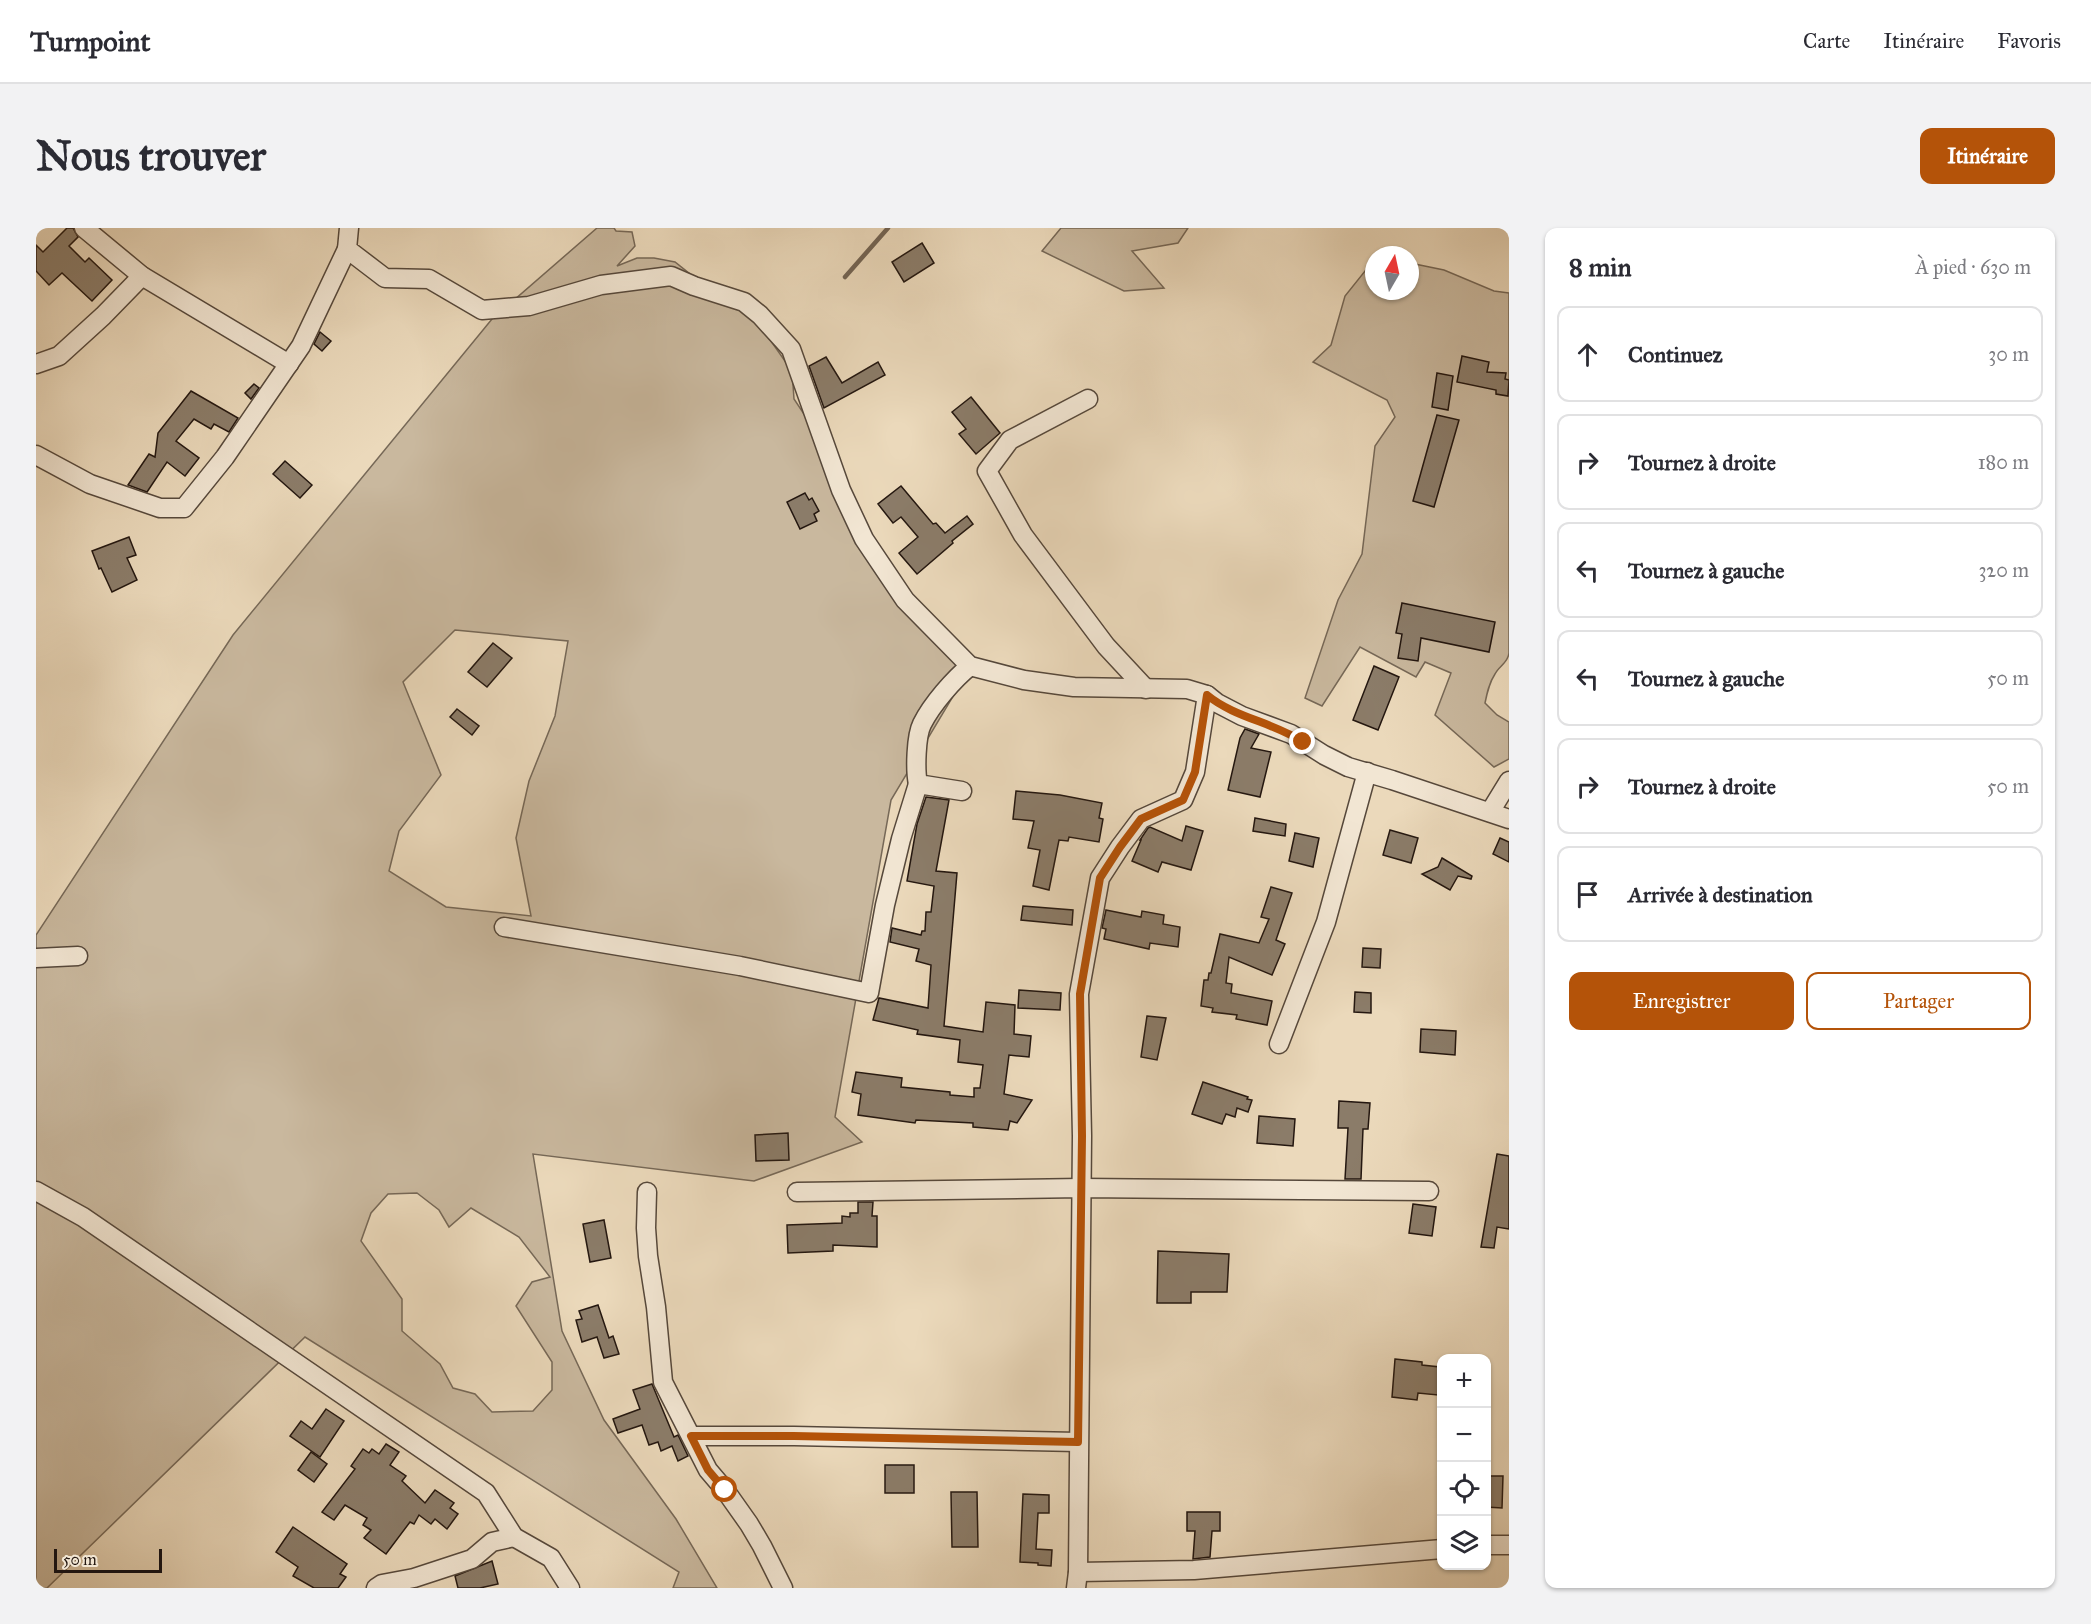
<!DOCTYPE html>
<html lang="fr">
<meta charset="utf-8">
<style>
body{margin:0;font-family:"IM FELL Great Primer",serif;background:#f2f2f3;color:#2b2b33}
.controls{position:absolute;right:18px;bottom:18px;display:grid;overflow:hidden;border-radius:12px;box-shadow:0 2px 4px #0004}
.controls button{width:54px;height:54px;display:grid;place-items:center;padding:0;border:0;border-bottom:2px solid #e1e1e2;background:#fff;color:#2b2b33;font:30px sans-serif}
.compass{position:absolute;left:1329px;top:18px;width:54px;height:54px;border-radius:50%;background:#fff;box-shadow:0 2px 4px #0004;rotate:9deg}
.scale{position:absolute;left:18px;bottom:15px;width:108px;box-sizing:border-box;padding-left:6px;border:3px solid #241710;border-top:0;font-size:16px;line-height:21px;white-space:nowrap;color:#241710;-webkit-text-stroke:4px #f2e6d3;paint-order:stroke}
.stop{position:absolute;width:18px;height:18px;margin:-14px;border:4px solid #b45309;border-radius:50%;background:#fff}
.stop.end{background:#b45309;border-color:#fff;box-shadow:0 2px 6px #0008}
.list{margin:0;padding:0;list-style:none}
h2{display:flex;justify-content:space-between;align-items:center;height:78px;margin:0;padding:0 24px;font-size:26px}
h2 small{font-size:20px;font-weight:400;color:#7c7c81}
.list li{display:grid;grid-template-columns:39px 1fr auto;gap:18px;align-items:center;box-sizing:border-box;height:96px;margin:0 12px 12px;padding:0 12px;border:2px solid #e1e1e2;border-radius:12px}
.list b{display:block;font-size:22px;white-space:nowrap}
.list em{font-size:20px;font-style:normal;color:#7c7c81}
.actions{display:flex;gap:12px;padding:18px 24px}
.actions a{flex:1;padding:14px 0;border:2px solid #b45309;border-radius:12px;text-align:center;font-size:21px;color:#b45309}
.actions .main{background:#b45309;color:#fff}
.icon{flex:none;width:33px;height:33px;fill:none;stroke:currentColor;stroke-width:2;stroke-linecap:round;stroke-linejoin:round}
.map{position:relative;flex:none;width:1473px;height:1360px;overflow:hidden;border-radius:12px}
header{display:flex;align-items:center;gap:36px;box-sizing:border-box;height:84px;padding:0 30px;background:#fff;border-bottom:2px solid #e1e1e2}
header strong{font-size:28px}
nav{display:flex;gap:33px;margin-inline-start:auto;font-size:21px}
.intro{display:flex;align-items:center;justify-content:space-between;box-sizing:border-box;height:144px;padding:0 36px}
h1{margin:0;font-size:42px}
.button{padding:15px 27px;border-radius:12px;background:#b45309;color:#fff;font-size:21px;font-weight:700}
main{display:flex;gap:36px;padding:0 36px}
aside{flex:1;background:#fff;border-radius:12px;box-shadow:0 2px 4px #0004}
.map>svg:first-child{display:block}
.green{fill:#c9b89e;stroke:#766857;stroke-width:1.5;fill-rule:evenodd}
.lines{fill:none;stroke-linecap:round;stroke-linejoin:round}
.stream{stroke:#736454;stroke-width:4.5}
.building{fill:#8b7c69;stroke:#241710;stroke-width:1.5}
.minor-casing{stroke:#56483b;stroke-width:21}
.minor{stroke:#f2e6d3;stroke-width:18}
.route{stroke:#b45309;stroke-width:8}
</style>
<header>
<strong>Turnpoint</strong>
<nav><a>Carte</a><a>Itinéraire</a><a>Favoris</a></nav>
</header>
<div class="intro"><h1>Nous trouver</h1><a class="button">Itinéraire</a></div>
<main>
<div class="map">
<svg width="1473" height="1360" viewBox="0 0 1473 1360">
<rect width="100%" height="100%" fill="#ebd9bb"/>
<filter id="stains"><feTurbulence type="fractalNoise" baseFrequency=".00333" numOctaves="4"/><feColorMatrix values="0 0 0 0 .2 0 0 0 0 .09 0 0 0 0 .02 0 0 0 .5 -.17"/></filter>
<radialGradient id="worn" r=".72"><stop offset=".6" stop-color="#630" stop-opacity="0"/><stop offset="1" stop-color="#630" stop-opacity=".3"/></radialGradient>
<!-- green -->
<g class="green">
<path d="M561,0H578L580,3L596,4L599,18L581,38L601,30H618L639,34L658,49L721,81L732,109L756,143L758,171L803,239L863,375L937,435L855,572L799,889L826,914L718,953L497,926L526,1103L568,1192L640,1291L681,1360H637L643,1344L269,1109L11,1360H0V707L197,407L456,91ZM419,402L532,413L519,488L493,553L480,610L495,688L410,679L353,643L363,603L405,547L367,454ZM381,965L403,982L413,999L435,980L483,1009L514,1049L496,1054L480,1078L516,1134V1162L497,1183L456,1184L439,1166L417,1160L404,1136L366,1103V1071L325,1013L335,985L352,966Z"/>
<polygon points="1025,0 1152,0 1142,15 1096,23 1128,60 1088,63 1006,23"/>
<path d="M1374,35L1408,42L1458,63L1473,65V425C1472,435 1463,438 1459,446C1453,455 1451,465 1449,475L1461,487L1473,494V531L1458,539L1399,487L1415,445L1389,434L1380,449L1324,419L1286,478L1269,470L1302,372L1326,326L1339,218L1359,189L1351,172L1277,134L1295,117L1309,68L1333,38L1338,36V63H1374Z"/>
</g>
<g class="lines">
<!-- stream -->
<polyline class="stream" points="809,49 852,0"/>
</g>
<!-- building -->
<g class="building">
<polygon points="31,0 37,0 42,9 33,18 49,34 53,30 76,52 56,73 26,45 13,57 0,43 0,17 7,24"/>
<polygon points="886,15 898,35 868,54 856,34"/>
<polygon points="284,104 295,113 286,123 278,116"/>
<polygon points="1426,128 1453,134 1451,144 1470,145 1469,151 1473,152 1472,168 1460,166 1460,162 1421,154"/>
<polygon points="790,129 806,155 842,134 849,147 788,180 773,138"/>
<polygon points="1401,145 1417,148 1412,182 1396,179"/>
<polygon points="218,156 223,160 215,171 209,165"/>
<polygon points="155,163 202,190 193,204 178,196 175,201 158,191 140,213 163,230 149,248 131,234 111,264 92,257 113,226 119,229 122,205"/>
<polygon points="935,169 964,205 940,226 923,206 930,201 916,184"/>
<polygon points="1401,187 1423,192 1398,279 1377,273"/>
<polygon points="249,233 276,257 264,270 237,246"/>
<polygon points="865,258 897,296 900,295 909,305 931,288 937,296 916,313 917,315 881,346 863,325 882,309 865,289 857,295 842,276"/>
<polygon points="769,265 773,272 776,270 783,283 778,286 781,293 764,301 751,274"/>
<polygon points="93,309 100,327 91,330 101,352 76,364 65,340 63,341 56,323"/>
<polygon points="1366,375 1459,394 1453,424 1385,410 1382,433 1362,430 1366,406 1360,405"/>
<polygon points="457,415 476,430 451,459 432,444"/>
<polygon points="1338,438 1363,449 1342,502 1317,492"/>
<polygon points="421,481 443,498 436,507 414,489"/>
<polygon points="1209,501 1223,506 1215,520 1235,524 1224,569 1192,562 1204,510"/>
<polygon points="980,563 1024,567 1066,575 1063,590 1067,591 1063,614 1033,609 1032,613 1023,612 1013,662 997,658 1004,622 992,620 998,593 977,591"/>
<polygon points="890,569 913,572 900,643 921,645 908,798 947,804 950,774 979,777 978,806 995,808 993,829 973,827 968,866 996,872 981,895 974,893 972,902 937,899 937,895 880,892 879,895 822,887 825,866 816,864 820,844 866,850 865,859 914,864 914,867 938,869 938,860 944,860 947,837 922,834 924,812 881,806 882,802 837,792 843,770 892,780 895,737 880,733 883,721 854,714 856,700 885,707 886,703 889,703 890,684 895,684 898,658 871,653 881,596"/>
<polygon points="1219,590 1250,596 1249,608 1217,603"/>
<polygon points="1150,598 1167,603 1155,642 1126,634 1122,644 1096,633 1105,612 1104,612 1112,600 1114,599 1146,613"/>
<polygon points="1354,602 1382,610 1375,635 1347,627"/>
<polygon points="1259,605 1283,610 1277,639 1253,633"/>
<polygon points="1464,610 1473,614 1473,634 1457,626"/>
<polygon points="1406,630 1436,648 1435,651 1422,648 1414,662 1386,646 1402,639"/>
<polygon points="1235,659 1256,665 1240,712 1249,716 1236,747 1193,729 1190,755 1196,756 1195,765 1236,773 1231,797 1200,791 1201,787 1176,784 1177,780 1165,778 1168,752 1172,752 1173,745 1175,745 1184,706 1223,715 1233,691 1225,689"/>
<polygon points="987,678 1037,682 1036,697 985,692"/>
<polygon points="1070,682 1105,689 1106,683 1128,687 1127,696 1144,699 1142,719 1114,715 1113,721 1068,711 1070,701 1066,700"/>
<polygon points="1327,720 1345,721 1344,740 1326,739"/>
<polygon points="983,762 1025,765 1024,782 982,780"/>
<polygon points="1319,764 1335,765 1335,785 1318,784"/>
<polygon points="1111,788 1130,790 1121,832 1105,829"/>
<polygon points="1385,801 1420,803 1419,827 1384,824"/>
<polygon points="1167,854 1212,869 1211,871 1216,872 1212,884 1201,880 1199,889 1190,886 1186,896 1156,886"/>
<polygon points="1303,873 1334,875 1332,901 1327,901 1325,951 1309,951 1312,900 1302,900"/>
<polygon points="1223,888 1259,891 1257,918 1221,915"/>
<polygon points="752,905 753,932 720,933 719,907"/>
<polygon points="1461,926 1473,928 1473,1001 1461,999 1458,1020 1445,1019"/>
<polygon points="822,974 837,974 836,988 841,988 841,1019 797,1017 797,1023 752,1025 751,997 806,995 806,988 814,989 814,985 822,985"/>
<polygon points="1377,976 1400,979 1396,1008 1373,1005"/>
<polygon points="568,992 575,1030 554,1034 547,996"/>
<polygon points="1122,1023 1193,1026 1191,1064 1155,1064 1155,1075 1121,1075"/>
<polygon points="562,1077 573,1110 577,1108 583,1126 568,1130 561,1109 546,1114 540,1092 546,1091 543,1083"/>
<polygon points="1359,1131 1386,1134 1386,1137 1404,1139 1402,1167 1382,1165 1381,1172 1356,1169"/>
<polygon points="616,1156 638,1209 642,1207 652,1228 642,1233 636,1218 625,1223 622,1214 613,1217 606,1197 582,1205 577,1191 604,1181 597,1162"/>
<polygon points="290,1181 308,1193 284,1229 254,1208 265,1193 276,1201"/>
<polygon points="350,1216 363,1224 354,1237 370,1248 366,1253 389,1275 399,1262 418,1275 414,1280 422,1286 411,1301 399,1291 395,1296 383,1287 378,1296 374,1294 350,1326 328,1310 335,1302 327,1297 331,1290 309,1277 298,1292 286,1284 319,1241 315,1238 327,1221 333,1225 336,1221 343,1226"/>
<polygon points="275,1224 291,1236 278,1254 262,1242"/>
<rect x="849" y="1237" width="29" height="28"/>
<polygon points="1450,1248 1467,1248 1466,1280 1450,1279"/>
<polygon points="915,1264 941,1264 942,1319 916,1319"/>
<polygon points="987,1266 1013,1267 1013,1285 1002,1285 1000,1321 1016,1322 1015,1338 1002,1337 1002,1335 984,1334"/>
<polygon points="1151,1284 1184,1284 1184,1303 1176,1303 1174,1329 1157,1331 1159,1303 1151,1303"/>
<polygon points="257,1299 311,1336 304,1346 310,1349 302,1360 278,1360 257,1348 262,1339 240,1324"/>
<polygon points="456,1333 462,1356 444,1360 422,1360 419,1348"/>
</g>
<g class="lines">
<!-- minor casing -->
<g class="minor-casing">
<g id="minor">
<polyline points="48,0 106,48 253,136"/>
<polyline points="313,0 311,21 349,50 393,51 446,82 493,78 565,57 635,48 658,58 708,74 724,87 755,121 805,262 828,311 869,372 934,438 988,452 1038,459 1151,461 1171,467 1181,475 1206,488 1255,506 1288,527 1312,539 1356,552 1473,591"/>
<polyline points="0,136 23,128 67,88 106,48"/>
<polyline points="1052,171 974,212 951,243 987,307 1070,418 1110,461"/>
<polyline points="0,227 54,256 124,280 148,280 189,229 265,118 311,21"/>
<path d="M926,563L882,556C879,542 880,508 886,496C896,476 918,451 934,438"/>
<polyline points="1454,584 1473,553"/>
<polyline points="468,699 704,738 833,765 849,677 865,611 882,556"/>
<polyline points="0,730 42,728"/>
<polyline points="1243,816 1290,694 1331,544"/>
<polyline points="0,963 47,989 450,1265 478,1309 515,1330 534,1360"/>
<polyline points="611,964 610,1000 612,1028 620,1079 627,1154 672,1242 689,1262 713,1296 726,1318 747,1360"/>
<polyline points="761,964 1045,960 1393,963"/>
<polyline points="655,1208 758,1208 1042,1214"/>
<polyline points="1450,1317 1473,1317"/>
<polyline points="1042,1344 1158,1342 1406,1321"/>
<polyline points="340,1360 346,1356 378,1350 436,1331 456,1314 478,1309"/>
<polyline points="1040,1360 1042,1344 1046,908 1043,766 1064,650 1084,619 1105,591 1147,572 1159,544 1171,467"/>
</g>
</g>
<!-- minor -->
<use href="#minor" class="minor"/>
</g>
<g class="lines">
<!-- route -->
<path class="route" d="M689,1262L672,1242L655,1208H758L1042,1214L1046,908L1044,766L1064,650L1084,619L1105,591L1147,572L1159,544L1171,467C1199,490 1237,494 1267,514"/>
</g>
<rect width="100%" height="100%" filter="url(#stains)"/>
<rect width="100%" height="100%" fill="url(#worn)"/>
</svg>
<div class="controls">
<button>+</button>
<button>−</button>
<button><svg class="icon" aria-label="locate" viewBox="0 0 24 24"><circle cx="12" cy="12" r="6"/><path d="M12 2v4M12 18v4M2 12h4M18 12h4"/></svg></button>
<button><svg class="icon" aria-label="layers" viewBox="0 0 24 24"><path d="M12 4l9 5-9 5-9-5zM3 14l9 5 9-5"/></svg></button>
</div>
<svg class="compass" viewBox="-18 -18 36 36"><path d="M0-13l5 13h-10z" fill="#e53935"/><path d="M0 13l5-13h-10z" fill="#7c7c81"/></svg>
<div class="scale">50 m</div>
<div class="stop" style="left:689px;top:1262px"></div>
<div class="stop end" style="left:1267px;top:514px"></div>
</div>
<aside>
<h2>8 min<small>À pied · 630 m</small></h2>
<ul class="list">
<li><svg class="icon" aria-label="ahead" viewBox="0 0 24 24"><path d="M12 20V5M6 11l6-6 6 6"/></svg><div><b>Continuez</b></div><em>30 m</em></li>
<li><svg class="icon" aria-label="right" viewBox="0 0 24 24"><path d="M7 20v-9h11M14 6l5 5-5 5"/></svg><div><b>Tournez à droite</b></div><em>180 m</em></li>
<li><svg class="icon" aria-label="left" viewBox="0 0 24 24"><path d="M17 20v-9H6M10 6l-5 5 5 5"/></svg><div><b>Tournez à gauche</b></div><em>320 m</em></li>
<li><svg class="icon" aria-label="left" viewBox="0 0 24 24"><path d="M17 20v-9H6M10 6l-5 5 5 5"/></svg><div><b>Tournez à gauche</b></div><em>50 m</em></li>
<li><svg class="icon" aria-label="right" viewBox="0 0 24 24"><path d="M7 20v-9h11M14 6l5 5-5 5"/></svg><div><b>Tournez à droite</b></div><em>50 m</em></li>
<li><svg class="icon" aria-label="arrive" viewBox="0 0 24 24"><path d="M6 21V4h12l-3 4 3 4H6"/></svg><div><b>Arrivée à destination</b></div></li>
</ul>
<div class="actions"><a class="main">Enregistrer</a><a>Partager</a></div>
</aside>
</main>
